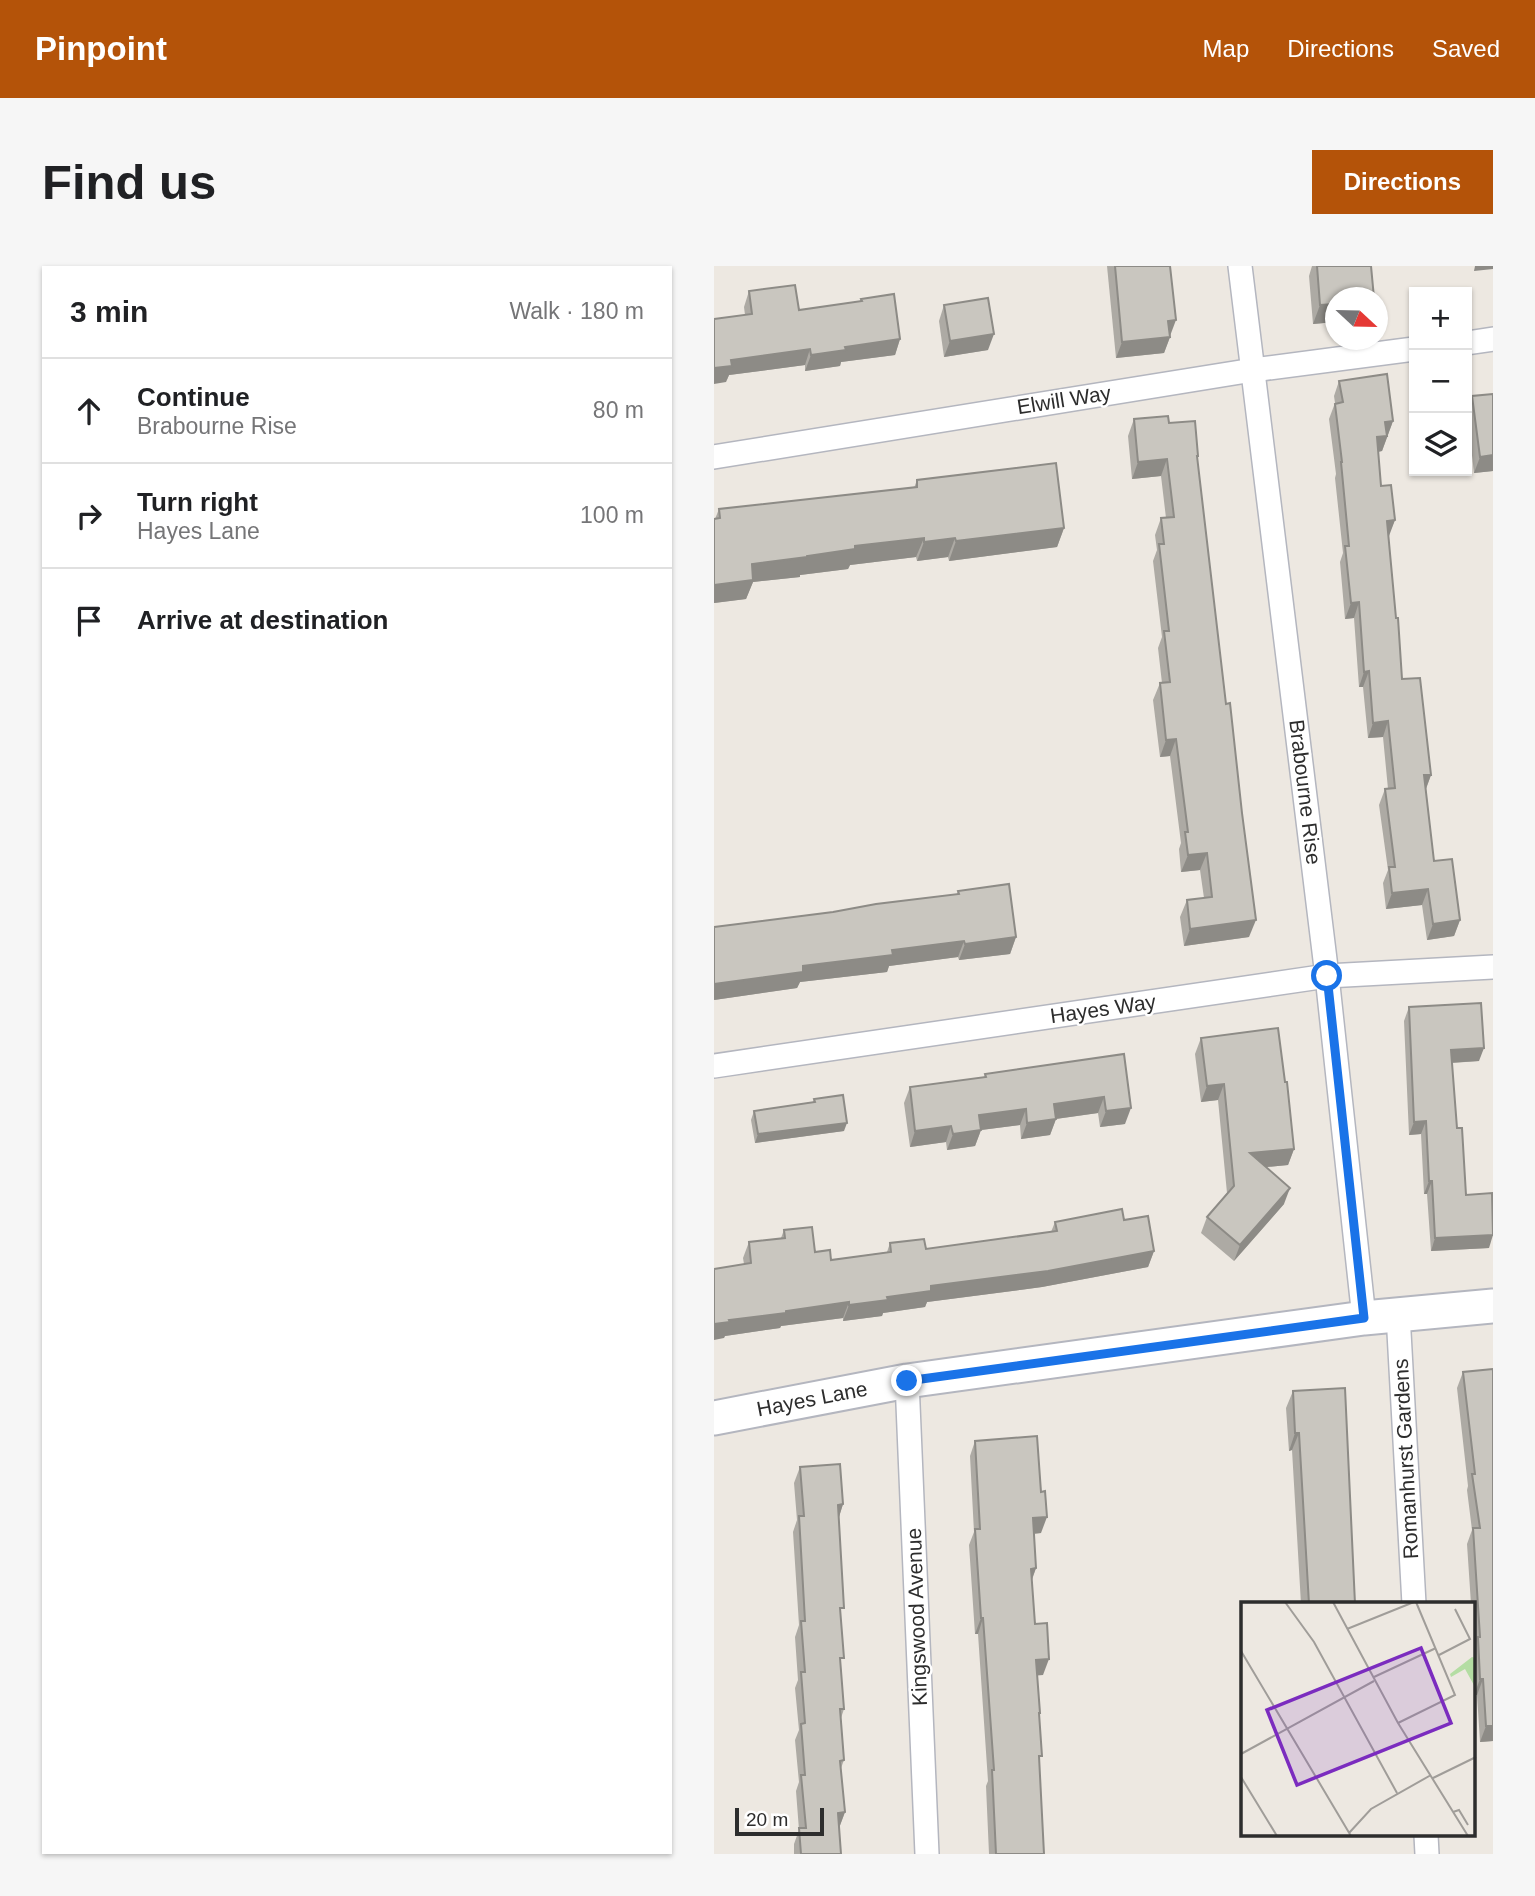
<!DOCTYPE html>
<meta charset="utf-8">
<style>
body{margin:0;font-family:Helvetica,sans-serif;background:#f6f6f6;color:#202124}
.controls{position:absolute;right:21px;top:21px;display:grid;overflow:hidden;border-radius:0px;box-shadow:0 2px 5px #0004}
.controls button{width:63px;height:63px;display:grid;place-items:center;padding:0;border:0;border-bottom:2px solid #e0e0e0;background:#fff;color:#202124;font:35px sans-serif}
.compass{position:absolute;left:611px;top:21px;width:63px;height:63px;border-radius:50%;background:#fff;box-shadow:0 2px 5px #0004;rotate:112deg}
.scale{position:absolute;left:21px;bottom:18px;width:89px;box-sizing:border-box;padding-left:7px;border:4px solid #2d2d2d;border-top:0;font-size:19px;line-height:24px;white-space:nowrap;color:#2d2d2d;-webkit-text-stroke:5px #fff;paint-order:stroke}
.stop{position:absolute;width:21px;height:21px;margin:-16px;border:5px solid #1a73e8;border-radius:50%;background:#fff}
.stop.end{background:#1a73e8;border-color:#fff;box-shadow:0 2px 7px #0008}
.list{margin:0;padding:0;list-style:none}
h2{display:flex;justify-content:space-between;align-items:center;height:91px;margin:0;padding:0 28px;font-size:30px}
h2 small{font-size:23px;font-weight:400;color:#757577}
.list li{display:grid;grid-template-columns:46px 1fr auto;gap:21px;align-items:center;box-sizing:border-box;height:105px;padding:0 28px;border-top:2px solid #e0e0e0}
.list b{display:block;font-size:26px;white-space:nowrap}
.list p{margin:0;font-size:23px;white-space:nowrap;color:#757577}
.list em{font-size:23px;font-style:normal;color:#757577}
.icon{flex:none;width:38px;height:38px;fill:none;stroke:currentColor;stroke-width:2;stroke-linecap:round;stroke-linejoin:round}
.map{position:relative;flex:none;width:779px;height:1588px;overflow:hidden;border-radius:0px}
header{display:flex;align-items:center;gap:42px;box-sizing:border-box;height:98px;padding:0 35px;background:#b45309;color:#fff}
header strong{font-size:33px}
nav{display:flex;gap:38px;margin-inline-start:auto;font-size:24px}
.intro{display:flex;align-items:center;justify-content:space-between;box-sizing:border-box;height:168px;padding:0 42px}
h1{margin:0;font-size:49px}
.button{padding:18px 32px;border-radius:0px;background:#b45309;color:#fff;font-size:24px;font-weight:700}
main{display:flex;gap:42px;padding:0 42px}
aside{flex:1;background:#fff;border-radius:0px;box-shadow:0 2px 5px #0004}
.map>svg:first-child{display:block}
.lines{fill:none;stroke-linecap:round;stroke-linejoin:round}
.street-casing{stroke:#b4b6bf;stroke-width:26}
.secondary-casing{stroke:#b4b6bf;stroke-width:37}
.street{stroke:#fff;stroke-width:23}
.secondary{stroke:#fff;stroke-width:33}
.wall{fill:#adaaa4}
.shaded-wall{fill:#8d8b86}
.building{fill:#c9c6bf;stroke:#8d8b86;stroke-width:2}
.route{stroke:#1a73e8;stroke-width:9}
.labels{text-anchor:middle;stroke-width:5;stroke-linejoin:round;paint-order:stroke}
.street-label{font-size:21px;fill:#2d2d2d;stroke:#fff}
.inset-road{fill:none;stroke:#a09d99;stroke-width:2}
.view{fill:#7b2cbf;fill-opacity:0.15;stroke:#7b2cbf;stroke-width:3.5}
.inset-edge{fill:none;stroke:#2d2d2d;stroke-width:3.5}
</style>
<header>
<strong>Pinpoint</strong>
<nav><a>Map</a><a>Directions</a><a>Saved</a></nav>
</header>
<div class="intro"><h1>Find us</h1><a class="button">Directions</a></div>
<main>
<aside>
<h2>3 min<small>Walk · 180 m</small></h2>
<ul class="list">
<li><svg class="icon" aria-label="ahead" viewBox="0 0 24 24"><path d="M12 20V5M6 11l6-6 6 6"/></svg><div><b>Continue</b><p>Brabourne Rise</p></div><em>80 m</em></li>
<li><svg class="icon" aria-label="right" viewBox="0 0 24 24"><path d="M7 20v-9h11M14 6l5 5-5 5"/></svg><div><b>Turn right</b><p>Hayes Lane</p></div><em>100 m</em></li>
<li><svg class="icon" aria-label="arrive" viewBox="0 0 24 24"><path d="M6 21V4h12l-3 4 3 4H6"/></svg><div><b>Arrive at destination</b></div></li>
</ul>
</aside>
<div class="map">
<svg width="779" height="1588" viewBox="0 0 779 1588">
<rect width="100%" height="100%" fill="#ede8e1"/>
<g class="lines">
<!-- street casing -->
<g class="street-casing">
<g id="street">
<polyline points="526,0 613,710 650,1052"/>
<polyline points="753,77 779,73"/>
<polyline points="0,191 539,104 700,83"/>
<polyline points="0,800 613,710 779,701"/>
<polyline points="684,1048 700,1338"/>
<polyline points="193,1115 213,1588"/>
<polyline points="712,1569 713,1588"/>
</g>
</g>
<!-- secondary casing -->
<g class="secondary-casing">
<polyline id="secondary" points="0,1152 193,1115 650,1052 779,1040"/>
</g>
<!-- street -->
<use href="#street" class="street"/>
<!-- secondary -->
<use href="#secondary" class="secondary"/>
</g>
<!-- wall -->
<g class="wall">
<polygon points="393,0 456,0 456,71 450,87 402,92"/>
<polygon points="598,0 657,0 621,32 621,56 599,58 595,10"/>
<polygon points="35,25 85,44 146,35 147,33 186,73 181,89 127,96 126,100 91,105 91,99 15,109 12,116 31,49 30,41"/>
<polygon points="230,39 274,84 230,91 225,55"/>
<polygon points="625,115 679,155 668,185 664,186 667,220 681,254 674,270 688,413 717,509 712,523 720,595 746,654 740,670 713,674 708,639 672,643 669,617 674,604 665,539 671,523 674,523 669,471 654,472 649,421 645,421 640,352 631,353 626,296 629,287 621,212 622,208 615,153 621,137 620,130"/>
<polygon points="779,128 779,205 760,207 753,145 758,130"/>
<polygon points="420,153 455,157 483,193 535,671 470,680 466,651 473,634 490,632 486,604 467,606 465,583 467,577 456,490 446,491 439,434 446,417 448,417 444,382 448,371 439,295 443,284 441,269 447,252 452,252 447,210 418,213 414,170"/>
<polygon points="203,214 350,262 343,281 235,295 234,291 203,295 202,291 136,299 134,303 86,309 86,311 39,316 32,333 0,337 0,253 1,253 5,243 200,222"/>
<polygon points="244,625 302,671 296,688 245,694 244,691 175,700 173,706 86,716 83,722 0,734 119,646 243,628"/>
<polygon points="695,741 765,795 738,797 743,862 752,929 775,982 717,985 713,928 710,928 707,868 695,869 690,755"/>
<polygon points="487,772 580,883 574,899 552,901 570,938 520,995 487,967 493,951 513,927 504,834 487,836 481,788"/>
<polygon points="410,788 411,858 386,861 384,847 342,853 336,869 307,873 306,859 267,864 261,880 233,884 232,876 196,881 190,837 196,821 270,812 271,808"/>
<polygon points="100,833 130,865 41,877 37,854 40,845 99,836"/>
<polygon points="410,954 440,985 434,1001 328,1021 213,1036 211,1041 169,1047 168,1050 129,1055 129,1052 67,1060 66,1062 11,1070 10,1072 30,998 29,992 35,976 67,972 70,964 101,986 117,994 173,986 176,977 212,983 337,966 341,956"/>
<polygon points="779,1103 779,1475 766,1476 763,1429 760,1429 760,1338 757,1338 753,1278 758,1264 753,1224 754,1220 743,1122 749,1106"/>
<polygon points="579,1125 641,1338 587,1338 578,1184 575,1185 572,1142"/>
<polygon points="261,1175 327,1267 320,1268 322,1302 318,1314 321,1358 329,1409 323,1409 325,1496 330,1588 275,1588 272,1520 274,1515 264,1368 261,1368 255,1279 260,1266 256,1190"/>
<polygon points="86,1201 129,1238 125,1251 127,1401 130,1443 127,1452 130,1494 127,1502 131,1546 125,1562 127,1588 80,1588 80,1578 85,1564 82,1525 85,1516 81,1474 85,1464 81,1422 84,1414 81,1371 85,1359 79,1266 83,1254 80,1217"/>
</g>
<!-- shaded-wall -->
<g class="shaded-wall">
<polygon points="761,0 779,0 779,3 760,5"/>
<polygon points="621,38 621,56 599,58 606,39"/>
<polygon points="462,54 456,70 454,55"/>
<polygon points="280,68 274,84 230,91 236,75"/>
<polygon points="456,71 450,87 402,92 408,76"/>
<polygon points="186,73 181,89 127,96 126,100 91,105 97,89 131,81"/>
<polygon points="96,83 91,99 15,109 12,116 0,118 0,102 17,94"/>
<polygon points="679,155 668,185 657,187 663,171 671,156"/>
<polygon points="779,189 779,205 760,207 766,191"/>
<polygon points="453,193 447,210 418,213 424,196"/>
<polygon points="681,254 675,270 667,271 673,255"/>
<polygon points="350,262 343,281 235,295 242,275"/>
<polygon points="210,272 202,291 136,299 134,303 86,309 86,311 39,316 32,333 0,337 0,319 38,298 93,290 141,280"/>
<polygon points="241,272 234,291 203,295 210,276"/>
<polygon points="645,336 640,352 631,353 637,337"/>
<polygon points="655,405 649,421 645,421 650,406"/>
<polygon points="674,455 669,471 654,472 659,457"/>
<polygon points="462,473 456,490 446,491 452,474"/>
<polygon points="710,509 717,509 711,525"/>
<polygon points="493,587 486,604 467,606 474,589"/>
<polygon points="714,623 708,639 672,643 678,627"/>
<polygon points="542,654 535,671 470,680 476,663"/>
<polygon points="746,654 740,670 713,674 719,658"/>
<polygon points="302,671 296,688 245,694 251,678"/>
<polygon points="250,675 244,691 175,700 173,706 86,716 83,722 0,734 0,718 89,700 178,684"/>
<polygon points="770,782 765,795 733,797 737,784"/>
<polygon points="510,818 504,834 487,836 493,820"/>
<polygon points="390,831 384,847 334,854 340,838"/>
<polygon points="417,842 411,858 386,861 392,845"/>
<polygon points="312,843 306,859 267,864 261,880 233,884 239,868 265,849"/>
<polygon points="342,853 336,869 307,873 313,857"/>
<polygon points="712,855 707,868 695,869 700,856"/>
<polygon points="133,857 130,865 41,877 44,868"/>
<polygon points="237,860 232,876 196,881 201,865"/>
<polygon points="580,883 574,899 530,903 536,887"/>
<polygon points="715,915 718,915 713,928 710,928"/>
<polygon points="576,922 570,938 520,995 526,979"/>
<polygon points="779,969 775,982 717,985 721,972"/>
<polygon points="440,985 434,1001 328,1021 213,1036 211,1041 169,1047 168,1050 129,1055 135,1039 217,1020"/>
<polygon points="135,1036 129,1052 67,1060 66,1062 11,1070 10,1072 0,1074 0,1058 15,1054 72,1045"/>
<polygon points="581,1167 585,1167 578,1184 575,1185"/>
<polygon points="129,1238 124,1254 124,1239"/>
<polygon points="333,1251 327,1267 313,1268 319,1252"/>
<polygon points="322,1302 316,1318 317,1303"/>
<polygon points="267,1352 269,1352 264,1368 261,1368"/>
<polygon points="335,1393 329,1409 317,1410 322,1394"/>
<polygon points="766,1413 769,1413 763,1429 760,1429"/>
<polygon points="772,1460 779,1460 779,1475 766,1476"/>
<polygon points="131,1546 125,1562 124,1547"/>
</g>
<!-- building -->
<g class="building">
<polygon points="401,0 456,0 462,54 454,55 456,71 408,76"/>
<polygon points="603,0 657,0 660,32 621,32 621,38 606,39"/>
<polygon points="81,19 85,44 148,35 147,33 180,28 186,73 131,81 132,84 97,89 96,83 17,94 18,100 0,102 0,53 38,48 35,25"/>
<polygon points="274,32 280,68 236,75 230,39"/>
<polygon points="673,108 679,155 671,156 673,170 663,171 667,220 677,219 681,254 673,255 682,352 684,352 688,413 706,412 717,509 710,509 720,595 738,593 746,654 719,658 714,623 678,627 675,601 681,601 671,523 681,522 674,455 659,457 655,405 650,406 645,336 637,337 631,280 635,280 627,196 628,196 621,138 629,136 625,115"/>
<polygon points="779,128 779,189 766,191 758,130"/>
<polygon points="454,150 455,157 481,155 484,190 483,190 512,438 516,437 528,547 542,654 476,663 473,634 498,631 493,587 474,589 471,566 474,566 462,473 452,474 446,417 456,416 450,365 455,365 445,278 450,278 447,252 460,251 453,193 424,196 420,153"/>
<polygon points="342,197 350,262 242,275 241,272 210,276 210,272 141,280 141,283 93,290 93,291 38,298 39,314 0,319 0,253 6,252 5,243 203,221 203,214"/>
<polygon points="295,618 302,671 251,678 250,675 178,684 179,689 89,700 89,706 0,718 0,661 119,646 162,638 245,628 244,625"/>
<polygon points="767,737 770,782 737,784 743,862 748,862 752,929 778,927 779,969 721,972 718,915 715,915 712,855 700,856 695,741"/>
<polygon points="564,762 571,816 573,816 580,883 536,887 576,922 526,979 493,951 520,920 510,818 493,820 487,772"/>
<polygon points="410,788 417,842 392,845 390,831 340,838 342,853 313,857 312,843 265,849 267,864 239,868 237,860 201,865 196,821 272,811 271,808"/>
<polygon points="129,829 133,857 44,868 40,845 101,836 100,833"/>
<polygon points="408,943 410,954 434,950 440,985 334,1005 217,1020 217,1025 173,1031 174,1034 135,1039 135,1036 72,1045 72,1047 15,1054 16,1056 0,1058 0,1003 37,997 35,976 71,972 70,964 98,961 101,986 116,984 117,994 177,986 176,977 210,973 212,983 343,965 341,956"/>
<polygon points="779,1103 779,1460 772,1460 769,1413 766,1413 764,1371 766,1371 759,1262 766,1262 758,1208 761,1208 749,1106"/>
<polygon points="631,1122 641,1338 595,1338 585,1167 581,1167 579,1125"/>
<polygon points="323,1170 327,1226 331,1225 333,1251 319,1252 322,1302 317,1303 321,1358 333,1357 335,1393 322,1394 326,1447 325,1447 328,1490 325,1490 330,1588 282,1588 278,1504 280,1504 269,1352 267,1352 261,1263 266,1263 261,1175"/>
<polygon points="126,1198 129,1238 124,1239 130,1342 126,1342 130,1392 126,1392 130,1443 126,1443 130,1494 126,1495 131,1546 124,1547 127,1588 87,1588 85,1562 92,1562 87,1509 91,1509 87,1458 91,1457 87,1406 91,1406 87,1355 91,1355 85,1250 90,1250 86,1201"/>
</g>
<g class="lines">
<!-- route -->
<polyline class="route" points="193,1115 650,1052 613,710"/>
</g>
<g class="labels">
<!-- street labels -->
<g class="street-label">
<text transform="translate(350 134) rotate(-9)" y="7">Elwill Way</text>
<text transform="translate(591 526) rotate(83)" y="7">Brabourne Rise</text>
<text transform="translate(389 743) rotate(-8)" y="7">Hayes Way</text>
<text transform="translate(98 1133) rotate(-11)" y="7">Hayes Lane</text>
<text transform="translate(692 1193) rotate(-93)" y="7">Romanhurst Gardens</text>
<text transform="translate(203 1351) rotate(-92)" y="7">Kingswood Avenue</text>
</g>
</g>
<!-- overview -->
<g transform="translate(527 1336)">
<rect width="234" height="234" fill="#ede8e1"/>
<path d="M231,55L234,56V85L224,67L210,75L209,72Z" fill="#b4dda3"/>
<path class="inset-road" d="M44,0L73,40L156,191M92,0L157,121L227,234M106,27L173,0M0,49L110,234M198,53L229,37L214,7M133,75L195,46M157,121L214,93L175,0M0,152L133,79M0,175L36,234M192,176L235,155M212,210L218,208L227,223M108,231L130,207L190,173"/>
<path class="view" d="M180,46L210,121L56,183L26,108Z"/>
<rect width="234" height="234" class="inset-edge"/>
</g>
</svg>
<div class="controls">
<button>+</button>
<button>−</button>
<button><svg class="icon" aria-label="layers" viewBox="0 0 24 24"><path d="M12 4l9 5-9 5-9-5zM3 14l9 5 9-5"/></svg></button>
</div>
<svg class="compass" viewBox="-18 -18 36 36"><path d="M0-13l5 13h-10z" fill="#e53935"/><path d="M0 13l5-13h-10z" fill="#757577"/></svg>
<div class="scale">20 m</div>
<div class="stop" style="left:613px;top:710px"></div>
<div class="stop end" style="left:193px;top:1115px"></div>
</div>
</main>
